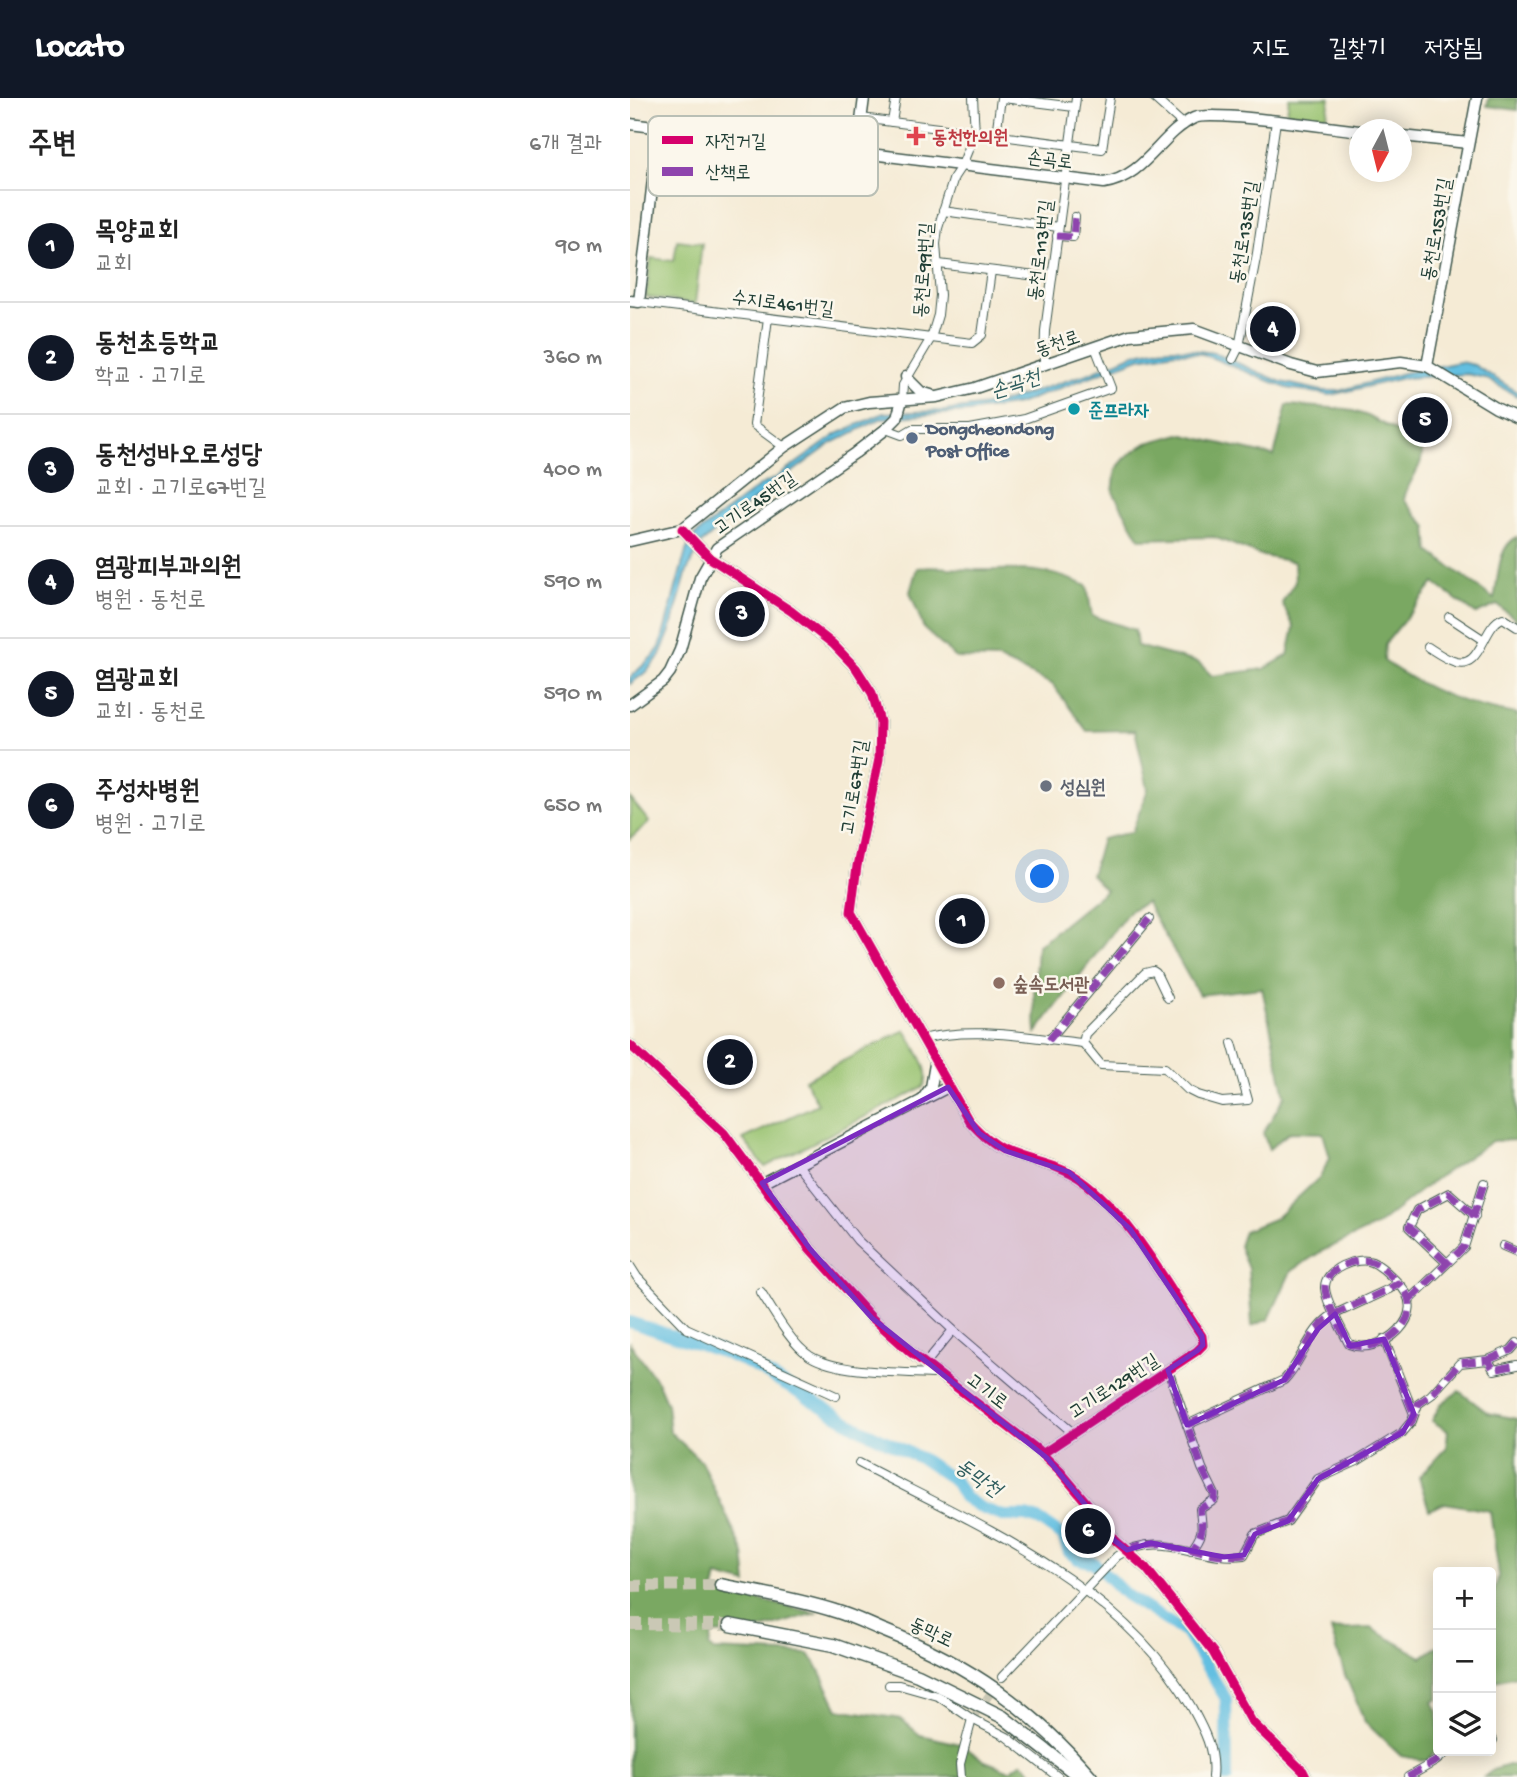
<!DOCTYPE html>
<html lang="ko">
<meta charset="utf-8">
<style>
body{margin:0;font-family:"Gochi Hand","Poor Story",sans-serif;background:#f2f2f2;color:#222}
.controls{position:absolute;right:21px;bottom:21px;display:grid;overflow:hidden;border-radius:7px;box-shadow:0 4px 18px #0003}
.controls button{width:63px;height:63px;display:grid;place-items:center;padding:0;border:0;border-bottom:2px solid #e0e0e0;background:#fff;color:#222;font:35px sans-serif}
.compass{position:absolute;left:719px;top:21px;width:63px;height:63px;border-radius:50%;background:#fff;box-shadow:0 4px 18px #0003;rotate:187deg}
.you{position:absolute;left:413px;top:779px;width:24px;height:24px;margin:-18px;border:5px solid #fff;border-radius:50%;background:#1a73e8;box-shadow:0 0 0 10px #1a73e833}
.badge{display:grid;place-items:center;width:46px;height:46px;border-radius:50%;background:#111827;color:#fff;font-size:23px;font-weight:700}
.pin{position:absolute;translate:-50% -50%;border:4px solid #fff;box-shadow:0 2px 7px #0006}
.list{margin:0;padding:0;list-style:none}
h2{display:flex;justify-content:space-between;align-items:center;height:91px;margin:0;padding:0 28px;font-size:30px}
h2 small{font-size:23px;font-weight:400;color:#767676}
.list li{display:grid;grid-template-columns:46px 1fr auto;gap:21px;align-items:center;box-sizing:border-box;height:112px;padding:0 28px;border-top:2px solid #e0e0e0}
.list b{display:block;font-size:26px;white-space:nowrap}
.list p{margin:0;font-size:23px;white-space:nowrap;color:#767676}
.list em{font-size:23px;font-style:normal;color:#767676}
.icon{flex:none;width:38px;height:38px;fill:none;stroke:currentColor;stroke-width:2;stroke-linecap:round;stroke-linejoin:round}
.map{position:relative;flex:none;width:887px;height:1679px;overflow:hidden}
header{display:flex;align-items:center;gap:42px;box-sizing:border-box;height:98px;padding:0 35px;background:#111827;color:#fff}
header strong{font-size:33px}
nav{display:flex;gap:38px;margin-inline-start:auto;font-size:24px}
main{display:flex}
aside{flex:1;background:#fff}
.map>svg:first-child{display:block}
.green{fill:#98c26f;stroke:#5c8052;stroke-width:2}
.forest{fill:#7aa862;stroke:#4c724b;stroke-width:2}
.water{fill:#64bfe1;stroke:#427e8a;stroke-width:2}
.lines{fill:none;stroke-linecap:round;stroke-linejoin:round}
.river{stroke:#64bfe1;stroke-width:12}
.minor-tunnel{stroke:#cac8b5;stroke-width:8;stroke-dasharray:8 4;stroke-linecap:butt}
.secondary-tunnel{stroke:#cac8b5;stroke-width:12;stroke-dasharray:12 6;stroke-linecap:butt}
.minor-casing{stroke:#3f574c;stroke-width:10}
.tertiary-casing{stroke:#3f574c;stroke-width:13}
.secondary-casing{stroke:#3f574c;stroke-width:15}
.minor{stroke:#fff;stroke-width:8}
.tertiary{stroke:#fff;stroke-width:10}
.secondary{stroke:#fff;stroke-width:12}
.quiet{stroke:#8e44ad;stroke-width:7;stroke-dasharray:14 7;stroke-linecap:butt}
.cycleway-casing{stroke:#fbf7ec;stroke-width:13}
.cycleway{stroke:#d6006c;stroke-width:9}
.marked{fill:#7b2cbf;fill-opacity:0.2;stroke:#7b2cbf;stroke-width:5;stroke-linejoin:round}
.health-dot{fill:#e0444e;stroke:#fbf7ec;stroke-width:2.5}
.culture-dot{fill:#0f9aa8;stroke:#fbf7ec;stroke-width:2.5}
.service-dot{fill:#5c6f8a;stroke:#fbf7ec;stroke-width:2.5}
.worship-dot{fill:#6b7280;stroke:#fbf7ec;stroke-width:2.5}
.education-dot{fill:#8d6e63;stroke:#fbf7ec;stroke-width:2.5}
.labels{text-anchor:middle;stroke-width:5;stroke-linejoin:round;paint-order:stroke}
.health-label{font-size:19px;font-weight:bold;fill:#be3a42;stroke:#fbf7ec;text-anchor:start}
.street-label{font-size:19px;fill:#1f3d34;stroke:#fbf7ec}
.culture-label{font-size:19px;font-weight:bold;fill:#0d838f;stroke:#fbf7ec;text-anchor:start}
.service-label{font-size:19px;font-weight:bold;fill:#4e5e75;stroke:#fbf7ec;text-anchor:start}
.worship-label{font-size:19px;font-weight:bold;fill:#5b616d;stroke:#fbf7ec;text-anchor:start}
.education-label{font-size:19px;font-weight:bold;fill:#785e54;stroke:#fbf7ec;text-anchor:start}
.water-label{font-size:21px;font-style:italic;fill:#305e5f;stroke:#fbf7ec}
.key{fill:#fbf7ec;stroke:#b9bfb5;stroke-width:2}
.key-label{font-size:19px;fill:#1f3d34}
</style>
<header>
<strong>Locato</strong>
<nav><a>지도</a><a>길찾기</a><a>저장됨</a></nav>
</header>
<main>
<aside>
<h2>주변<small>6개 결과</small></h2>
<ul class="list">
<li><span class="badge">1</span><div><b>목양교회</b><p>교회</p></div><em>90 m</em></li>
<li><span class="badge">2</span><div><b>동천초등학교</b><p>학교 · 고기로</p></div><em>360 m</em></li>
<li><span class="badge">3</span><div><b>동천성바오로성당</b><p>교회 · 고기로67번길</p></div><em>400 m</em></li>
<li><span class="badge">4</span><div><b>염광피부과의원</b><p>병원 · 동천로</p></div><em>590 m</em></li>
<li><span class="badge">5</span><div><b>염광교회</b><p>교회 · 동천로</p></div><em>590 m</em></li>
<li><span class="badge">6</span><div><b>주성차병원</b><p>병원 · 고기로</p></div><em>650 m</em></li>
</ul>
</aside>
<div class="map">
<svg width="887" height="1679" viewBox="0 0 887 1679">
<rect width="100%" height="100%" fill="#fbf7ec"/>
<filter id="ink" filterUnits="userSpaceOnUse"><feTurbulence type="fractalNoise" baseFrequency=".0143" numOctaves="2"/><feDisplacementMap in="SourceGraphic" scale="14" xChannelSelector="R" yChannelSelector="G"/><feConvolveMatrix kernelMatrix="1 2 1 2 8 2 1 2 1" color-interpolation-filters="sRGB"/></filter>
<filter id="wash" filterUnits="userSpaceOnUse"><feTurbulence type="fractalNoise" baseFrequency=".00686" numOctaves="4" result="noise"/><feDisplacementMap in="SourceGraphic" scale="28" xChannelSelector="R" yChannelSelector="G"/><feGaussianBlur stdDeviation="1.57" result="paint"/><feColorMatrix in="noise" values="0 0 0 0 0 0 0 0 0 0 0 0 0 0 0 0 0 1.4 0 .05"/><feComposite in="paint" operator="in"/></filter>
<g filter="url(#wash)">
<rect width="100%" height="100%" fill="#f5ebd5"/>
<!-- green -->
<g class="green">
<polygon points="659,0 700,0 697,18 657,15"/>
<polygon points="47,142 72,145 65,206 16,199 21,160 44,163"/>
<polygon points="0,700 19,724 0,741"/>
<path d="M275,932C283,948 306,975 292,990L135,1069L113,1041L188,1006L175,982Z"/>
</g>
<!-- forest -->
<g class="forest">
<polygon points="859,0 887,0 887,12 857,8"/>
<path d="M657,307L717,311L738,318L790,346C799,365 776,383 774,402L797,429L799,453L864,501C869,481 866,450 887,439V522L867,507L846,516L804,485L755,546L754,563C794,591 839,609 887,616V1042L862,1043L804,1082L746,1128L692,1153L661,1173L639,1221L622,1228L618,1171L609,1148L614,1133L646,1120L690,1079L700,1060L693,1035L660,1034L639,1051L633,1035L655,998L632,890L569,897L516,804L499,813L406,935L404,896L407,848L476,792L461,777L472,741L502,734L518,691L505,632L457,633L422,586L368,561L326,560L294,531L280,494L287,470C309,467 329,472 351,472C396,472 414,469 457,488L462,518L505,532L507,548L569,565L582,578L634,571L658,557L664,529L652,505L665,484L664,464L633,458L584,439L510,441L483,394L486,371L497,358L517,345L550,336L644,358Z"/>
<polygon points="0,1245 28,1285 37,1306 40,1334 71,1363 114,1455 117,1486 87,1478 84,1492 186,1515 122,1534 82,1536 79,1549 83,1552 179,1556 186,1566 208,1611 271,1621 290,1637 330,1646 355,1663 380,1673 392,1664 407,1679 0,1679"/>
<polygon points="829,1293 858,1315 887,1321 887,1578 861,1584 861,1503 869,1477 860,1413 815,1405 799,1412 789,1379 816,1350 818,1333 802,1323 811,1306"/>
<polygon points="741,1530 792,1559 808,1548 808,1601 803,1604 808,1614 808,1649 797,1663 771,1658 735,1624 715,1577 701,1532"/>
<polygon points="878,1667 887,1668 887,1679 854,1679 863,1672"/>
</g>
<!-- water -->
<polygon class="water" points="545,250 584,255 651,284 692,293 709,293 774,275 830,264 844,267 887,294 887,298 855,280 837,276 773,280 701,297 657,290 573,256 545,254 509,260 388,306 339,314 252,320 202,345 109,413 71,446 57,473 40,533 29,559 17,573 0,586 0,580 25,556 30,549 56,453 64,438 131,387 146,380 207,336 254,315 315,313 370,305 460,275 504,256 525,251"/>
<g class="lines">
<!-- river -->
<polyline class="river" points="0,1224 86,1252 118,1265 225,1328 292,1361 325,1383 334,1399 351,1410 373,1418 396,1418 409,1422 433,1438 439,1454 448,1461 464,1465 496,1497 556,1535 596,1601 597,1679"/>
</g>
</g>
<g filter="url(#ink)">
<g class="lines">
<!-- minor-tunnel -->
<polyline class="minor-tunnel" points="342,1621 372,1579"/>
<!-- secondary-tunnel -->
<g class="secondary-tunnel">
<polyline points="0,1488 91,1487"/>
<polyline points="0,1526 100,1527"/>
</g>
<!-- minor casing -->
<g class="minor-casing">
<g id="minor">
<polyline points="373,0 444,9"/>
<polyline points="524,0 554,27"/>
<polyline points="231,20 472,51 480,0"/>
<polyline points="262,24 266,0"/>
<polyline points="366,37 371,0"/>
<polyline points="313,113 428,129"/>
<polyline points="427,138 443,139 445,119"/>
<polyline points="309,166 422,180"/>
<polyline points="9,204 342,245 352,237 361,173"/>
<polyline points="138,220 124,327 154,349"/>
<polyline points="603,261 609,249 627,155 646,23"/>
<polyline points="414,267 415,233 446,0"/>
<polyline points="272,302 273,287 301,240 308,217 310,197 306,146 308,130 324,79 332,67 345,35 343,0"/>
<polyline points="256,331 272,337 282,331 340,331 394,321 481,290 465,249"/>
<polyline points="819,519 854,542"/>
<path d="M798,549C806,554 814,560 823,563C852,574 852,527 873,520L887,529"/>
<path d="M292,941C345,928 400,940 453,945L471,967L535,970L558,992L568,997L592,1004L618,1002L602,945"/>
<polyline points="419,942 519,821"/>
<polyline points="453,945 455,936 515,875 523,873 526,875 538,900"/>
<polyline points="168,1067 227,1142 323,1232 442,1334"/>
<polyline points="873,1148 887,1154"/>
<polyline points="817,1165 779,1129 787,1112 819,1095 845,1118"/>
<polyline points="0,1168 7,1179 56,1230 206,1298"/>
<path d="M131,1194C143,1213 161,1246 180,1258C210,1276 272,1274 307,1276"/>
<polyline points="780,1201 834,1149 854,1085"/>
<polyline points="754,1241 784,1316"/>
<polyline points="858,1262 881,1252 887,1245"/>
<polyline points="295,1266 323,1232"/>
<path d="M538,1272L572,1370L585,1397L584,1402L570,1411C572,1432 575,1433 561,1452"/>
<path d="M557,1327L654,1282C673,1263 680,1228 705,1216L759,1191L768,1185C803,1217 751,1259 719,1246C712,1231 696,1205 695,1190C694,1171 727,1158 742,1164C752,1168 760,1177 768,1185"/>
<path d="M229,1365C349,1428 492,1486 562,1610C574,1632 585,1652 582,1679"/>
<path d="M372,1579L487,1458C533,1430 567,1463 614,1457L625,1436L658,1423L688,1381L727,1363L772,1335L782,1323L788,1306L801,1297L830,1265L858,1262L864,1272L887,1267"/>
<polyline points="259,1587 269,1587 308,1598 342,1621 377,1639 428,1679"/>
<polyline points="861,1642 863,1642"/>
<polyline points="331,1679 330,1666 342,1621"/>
<polyline points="778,1679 806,1663 818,1653"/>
</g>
</g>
<!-- tertiary casing -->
<g class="tertiary-casing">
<g id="tertiary">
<path d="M0,26L474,85C515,79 530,36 564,20C581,12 703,30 730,33"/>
<polyline points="772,38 838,45"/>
<polyline points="227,53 234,0"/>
<polyline points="0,203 9,204 29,29"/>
<polyline points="797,268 847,0"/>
<polyline points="276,279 291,294 301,297"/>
<path d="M52,431L80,460L161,513L203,546L226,570L242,595L250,624L249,661L227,768L221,814L339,1023C350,1035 362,1047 377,1053C402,1064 428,1066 451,1082C500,1116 538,1188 572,1238L573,1247L567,1253L412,1356"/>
<polyline points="0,443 52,431 154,349 214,310 239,304 307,299 345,290 500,237 564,231 661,267 687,274 771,264 797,268 866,310 887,320"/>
<polyline points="0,607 33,583 40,574 50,552 70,480 87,450 225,355 256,331 267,320 272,302"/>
<polyline points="0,947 94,1035 180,1151 242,1220 280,1254 407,1351 430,1373 477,1429 485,1443 516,1470 583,1554 622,1624 673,1673 676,1679"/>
<polyline points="294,999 301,989 305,966"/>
<polyline points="132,1085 318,989"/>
</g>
</g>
<!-- secondary casing -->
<g class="secondary-casing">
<g id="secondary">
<path d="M91,1487C129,1495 168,1501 205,1513C222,1518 238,1526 255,1533C340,1567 401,1610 461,1679"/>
<polyline points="100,1527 203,1547 288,1577 373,1619 450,1679"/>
</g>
</g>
<!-- minor -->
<use href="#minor" class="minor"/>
<!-- tertiary -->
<use href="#tertiary" class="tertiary"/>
<!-- secondary -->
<use href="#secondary" class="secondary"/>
<!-- quiet -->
<g class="quiet">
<polyline points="427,138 443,139 445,119"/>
<polyline points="419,942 519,821"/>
<polyline points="873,1148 887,1154"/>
<polyline points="817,1165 779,1129 787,1112 819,1095 845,1118"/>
<polyline points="780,1201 834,1149 854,1085"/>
<polyline points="754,1241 784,1316"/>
<polyline points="858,1262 881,1252 887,1245"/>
<path d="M538,1272L572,1370L585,1397L584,1402L570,1411C572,1432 575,1433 561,1452"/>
<path d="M557,1327L654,1282C673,1263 680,1228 705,1216L759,1191L768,1185C803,1217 751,1259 719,1246C712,1231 696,1205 695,1190C694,1171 727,1158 742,1164C752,1168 760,1177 768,1185"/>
<path d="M497,1452C505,1449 515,1446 524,1446C556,1445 580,1461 614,1457L625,1436L658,1423L688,1381L727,1363L772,1335L782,1323L788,1306L801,1297L830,1265L858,1262L864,1272L887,1267"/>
<polyline points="861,1642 863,1642"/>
<polyline points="778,1679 806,1663 818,1653"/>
</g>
<!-- cycleway casing -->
<g class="cycleway-casing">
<g id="cycleway">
<path d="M52,431L80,460L161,513L203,546L226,570L242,595L250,624L249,661L227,768L221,814L339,1023C350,1035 362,1047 377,1053C402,1064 428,1066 451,1082C500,1116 538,1188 572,1238L573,1247L567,1253L412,1356"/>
<polyline points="0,947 94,1035 180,1151 242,1220 280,1254 407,1351 430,1373 477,1429 485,1443 516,1470 583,1554 622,1624 673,1673 676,1679"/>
</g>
</g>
<!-- cycleway -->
<use href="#cycleway" class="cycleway"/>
</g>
</g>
<!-- marked area -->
<path class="marked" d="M318,989L349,1035L376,1053L439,1074L500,1131L572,1238L573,1247L567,1253L538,1272L557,1327L654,1282L688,1231L705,1216L720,1248L754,1241L784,1316L772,1335L688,1381L658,1423L625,1436L614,1457L594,1459L521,1445L497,1452L485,1443L417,1360L242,1220L180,1151L132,1085Z"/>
<!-- markers -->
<path class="health-dot" d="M282.5 27.5h7v7h7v7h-7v7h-7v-7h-7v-7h7z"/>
<circle class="culture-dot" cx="444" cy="311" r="7"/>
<circle class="service-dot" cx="282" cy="340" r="7"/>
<circle class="worship-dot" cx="416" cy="688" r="7"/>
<circle class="education-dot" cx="369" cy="885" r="7"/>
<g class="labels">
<!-- health labels -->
<g class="health-label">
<text x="302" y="45">동천한의원</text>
</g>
<!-- street labels -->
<g class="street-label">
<text transform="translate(420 60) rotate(7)" y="7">손곡로</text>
<text transform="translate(805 131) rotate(-80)" y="7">동천로153번길</text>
<text transform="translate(613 134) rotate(-81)" y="7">동천로135번길</text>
<text transform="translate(409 152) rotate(-83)" y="7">동천로113번길</text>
<text transform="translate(292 172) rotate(-86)" y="7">동천로99번길</text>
<text transform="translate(153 204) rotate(7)" y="7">수지로461번길</text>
<text transform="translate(427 244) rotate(-19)" y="7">동천로</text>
<text transform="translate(124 404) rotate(-35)" y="7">고기로45번길</text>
<text transform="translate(223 689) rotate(-81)" y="7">고기로67번길</text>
<text transform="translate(483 1287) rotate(-33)" y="7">고기로129번길</text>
<text transform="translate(358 1292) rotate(37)" y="7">고기로</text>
<text transform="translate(302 1533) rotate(25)" y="7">동막로</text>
</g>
<!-- culture labels -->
<g class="culture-label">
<text x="458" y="318">준프라자</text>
</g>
<!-- service labels -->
<g class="service-label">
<text x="296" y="336">Dongcheondong<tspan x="296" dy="22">Post Office</tspan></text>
</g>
<!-- worship labels -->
<g class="worship-label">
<text x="430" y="695">성심원</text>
</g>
<!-- education labels -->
<g class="education-label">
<text x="383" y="892">숲속도서관</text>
</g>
<!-- water labels -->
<g class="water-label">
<text transform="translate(385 285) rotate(-18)" y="7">손곡천</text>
<text transform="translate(349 1379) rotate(35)" y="7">동막천</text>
</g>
</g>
<!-- legend -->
<rect x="18" y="18" width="230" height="80" rx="10" class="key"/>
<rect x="32" y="38" width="31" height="8" fill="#d6006c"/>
<rect x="32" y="69" width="31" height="9" fill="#8e44ad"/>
<g class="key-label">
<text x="75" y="49">자전거길</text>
<text x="75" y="80">산책로</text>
</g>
</svg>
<div class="controls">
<button>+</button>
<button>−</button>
<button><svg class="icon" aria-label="layers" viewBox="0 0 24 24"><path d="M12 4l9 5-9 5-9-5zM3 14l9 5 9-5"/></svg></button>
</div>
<svg class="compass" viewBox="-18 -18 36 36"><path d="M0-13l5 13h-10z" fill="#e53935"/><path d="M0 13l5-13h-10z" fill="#767676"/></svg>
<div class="you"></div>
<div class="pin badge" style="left:332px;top:823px">1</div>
<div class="pin badge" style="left:100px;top:964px">2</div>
<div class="pin badge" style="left:112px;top:516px">3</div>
<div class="pin badge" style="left:643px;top:231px">4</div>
<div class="pin badge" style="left:795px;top:322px">5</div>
<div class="pin badge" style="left:458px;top:1433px">6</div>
</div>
</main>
